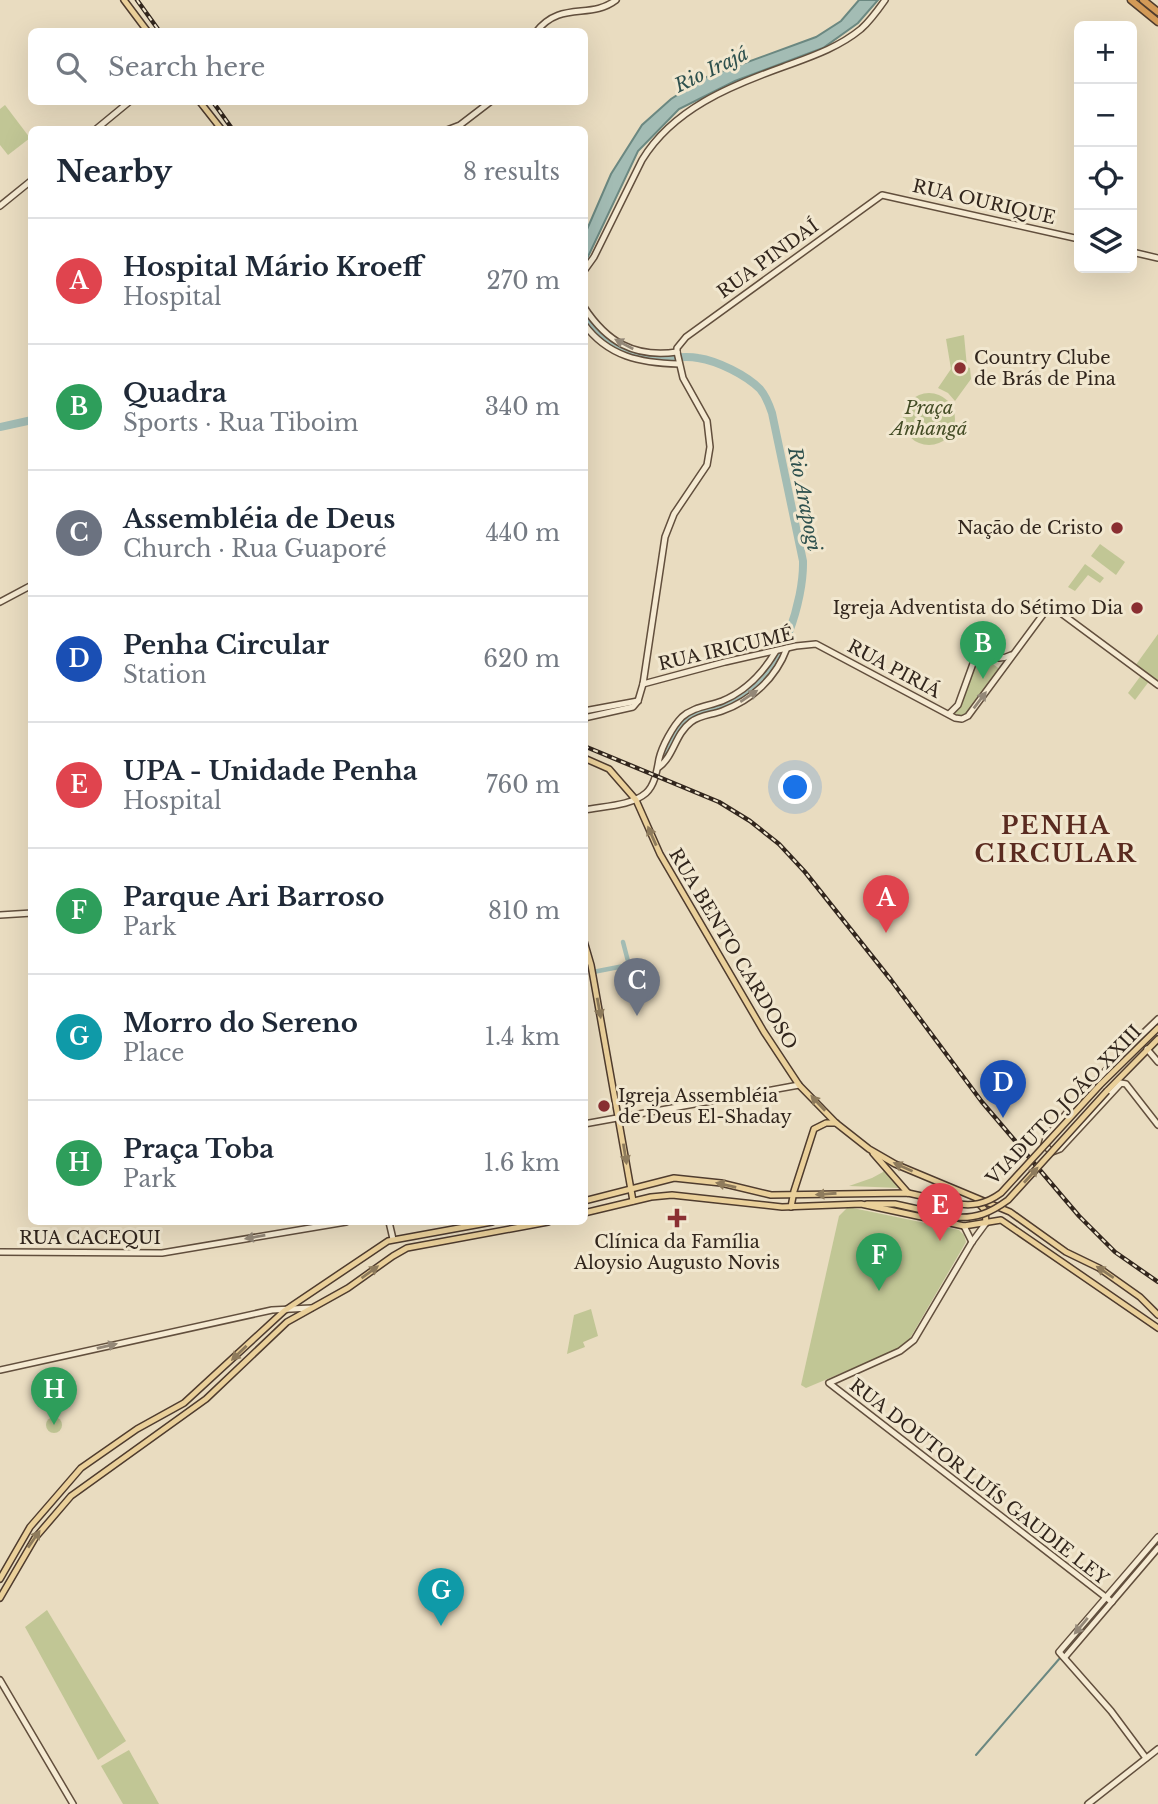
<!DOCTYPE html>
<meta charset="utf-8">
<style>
body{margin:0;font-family:"Libre Baskerville",serif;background:#f6f6f7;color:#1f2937}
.controls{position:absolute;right:21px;top:21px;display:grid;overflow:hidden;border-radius:10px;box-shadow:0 7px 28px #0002}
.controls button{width:63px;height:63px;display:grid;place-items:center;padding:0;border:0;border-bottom:2px solid #e0e1e3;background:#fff;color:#1f2937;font:35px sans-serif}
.you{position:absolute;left:796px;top:788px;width:24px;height:24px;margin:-18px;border:5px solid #fff;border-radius:50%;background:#1a73e8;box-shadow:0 0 0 10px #1a73e833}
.badge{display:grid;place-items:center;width:46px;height:46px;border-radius:50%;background:#d93025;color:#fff;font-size:23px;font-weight:700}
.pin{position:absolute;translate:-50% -58px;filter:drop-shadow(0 2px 4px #0008)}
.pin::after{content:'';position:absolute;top:37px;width:24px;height:21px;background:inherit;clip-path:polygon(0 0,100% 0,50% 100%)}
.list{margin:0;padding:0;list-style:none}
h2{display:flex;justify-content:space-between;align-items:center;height:91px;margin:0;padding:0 28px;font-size:30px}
h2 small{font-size:23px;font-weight:400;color:#747a83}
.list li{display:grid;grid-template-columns:46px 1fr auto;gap:21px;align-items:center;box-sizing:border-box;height:126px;padding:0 28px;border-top:2px solid #e0e1e3}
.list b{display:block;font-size:26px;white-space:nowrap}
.list p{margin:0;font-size:23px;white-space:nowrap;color:#747a83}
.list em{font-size:23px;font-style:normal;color:#747a83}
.icon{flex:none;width:38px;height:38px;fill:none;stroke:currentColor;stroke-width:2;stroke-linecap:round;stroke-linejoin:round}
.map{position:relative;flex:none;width:1158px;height:1804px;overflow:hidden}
.search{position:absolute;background:#fff;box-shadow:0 7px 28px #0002;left:28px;top:28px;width:560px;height:77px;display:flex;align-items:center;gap:18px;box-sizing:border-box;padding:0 24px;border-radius:10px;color:#747a83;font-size:26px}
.panel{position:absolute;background:#fff;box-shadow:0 7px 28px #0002;left:28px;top:126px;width:560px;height:1099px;border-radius:10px}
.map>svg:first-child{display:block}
.green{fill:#c1c695}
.water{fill:#a3bcb4;stroke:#6b8881;stroke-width:2}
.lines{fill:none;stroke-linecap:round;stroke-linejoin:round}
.stream{stroke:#6b8881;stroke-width:2}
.canal{stroke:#a3bcb4;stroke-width:4.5}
.river{stroke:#a3bcb4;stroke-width:8}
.secondary-casing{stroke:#624f3d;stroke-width:8}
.primary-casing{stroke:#4f3c2e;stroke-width:8}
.highway-casing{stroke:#4f3c2e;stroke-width:9}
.secondary{stroke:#f5ead2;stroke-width:5}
.primary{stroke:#ead09a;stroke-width:5}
.highway{stroke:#d39a57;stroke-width:6}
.rail-casing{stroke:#32261d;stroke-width:4.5}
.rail{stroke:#f1e7cf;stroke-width:2;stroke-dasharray:5;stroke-linecap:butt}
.primary-bridge-casing{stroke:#4f3c2e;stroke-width:8;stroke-linecap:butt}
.primary-bridge{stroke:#ead09a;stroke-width:5}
.oneway{fill:#948878}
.oneway2{fill:#8e7b5c}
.poi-dot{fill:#8a2f32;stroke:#f1e7cf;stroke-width:2.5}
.labels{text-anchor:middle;stroke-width:6;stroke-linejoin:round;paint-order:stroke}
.street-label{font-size:18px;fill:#32261d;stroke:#f1e7cf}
.poi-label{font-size:18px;fill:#32261d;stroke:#f1e7cf;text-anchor:start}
.park-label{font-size:18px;font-style:italic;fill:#434c25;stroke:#f1e7cf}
.water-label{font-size:19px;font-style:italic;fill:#2d504d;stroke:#f1e7cf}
.district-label{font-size:24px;font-weight:bold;letter-spacing:2px;fill:#5a2b20;stroke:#f1e7cf}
</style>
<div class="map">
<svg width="1158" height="1804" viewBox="0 0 1158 1804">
<rect width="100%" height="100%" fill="#e9dcc0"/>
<!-- green -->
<g class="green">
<polygon points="5,105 30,138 8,155 0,145 0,109"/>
<polygon points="964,335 967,367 970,368 971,379 955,401 948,393 938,388 951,369 946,339"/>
<circle cx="929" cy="419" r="26"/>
<polygon points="1100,544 1125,562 1116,575 1091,556"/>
<polygon points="1085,564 1104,578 1100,583 1088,575 1075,591 1068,587"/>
<polygon points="1158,634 1158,684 1135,666"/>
<polygon points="978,658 990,662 1001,670 965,716 955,714"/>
<polygon points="1142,674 1150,680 1135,700 1128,693"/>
<polygon points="884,1168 900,1188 849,1186 872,1178 883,1172"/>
<polygon points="848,1207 959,1230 964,1235 966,1242 909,1340 894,1351 806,1388 801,1385 839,1216"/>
<polygon points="591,1309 598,1336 583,1342 585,1347 567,1354 574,1315"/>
<circle cx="54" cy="1425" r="8"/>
<polygon points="47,1610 126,1741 98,1760 25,1627"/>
<polygon points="129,1750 159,1804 123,1804 101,1766"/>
</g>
<!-- water -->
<polygon class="water" points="859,0 878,0 858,23 823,48 735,81 679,109 638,151 585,263 585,234 611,174 642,125 671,99 704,78 816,37 841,21"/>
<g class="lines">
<!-- stream -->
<g class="stream">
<polyline points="1111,1597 1158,1542"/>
<polyline points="1064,1654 1107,1601"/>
<polyline points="976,1755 1060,1658"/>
</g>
<!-- canal -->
<polyline class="canal" points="593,972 629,965 623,942"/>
<!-- river -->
<g class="river">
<path d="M584,317C599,342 626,358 655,359C669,359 684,355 698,358C718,361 746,375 760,389C766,396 769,404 772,413L803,561C804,600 782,671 747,693C705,719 689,702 665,756"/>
<polyline points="0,427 32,420"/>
</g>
<!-- secondary casing -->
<g class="secondary-casing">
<g id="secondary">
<path d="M536,32C561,0 590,20 616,0"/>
<polyline points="95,130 129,102"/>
<polyline points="447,130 460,125 490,102"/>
<polyline points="0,206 32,180"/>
<polyline points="1132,252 1158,258"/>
<path d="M584,271L594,257L642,160C673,109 730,86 783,67C810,57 838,48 861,29C870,21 878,10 885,0"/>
<path d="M584,307C607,342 634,358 677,352"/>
<path d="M584,324C608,357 641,363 679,364"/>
<polyline points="677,352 677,348 686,337 882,195 1079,239"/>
<polyline points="0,602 32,585"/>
<polyline points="643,684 725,662 796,646 816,644 955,718 962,719 968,716 1050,605 1158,685"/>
<polyline points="584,711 638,701"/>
<path d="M949,714L958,705L975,658C987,652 995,663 1011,655"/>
<polyline points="584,718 633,707 638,701 643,684 665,537 674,514 707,465 710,447 707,421 683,378 677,352"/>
<path d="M659,767C674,756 675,734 691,722C700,715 711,715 722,711C752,700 776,678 787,648"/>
<path d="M584,810C604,806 631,806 646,793C655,785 657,770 659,759C662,746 673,726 682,717C693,707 709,706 722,701C746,691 763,673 776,651"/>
<polyline points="0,915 32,913"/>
<path d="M1158,1019C1118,1057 1080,1095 1046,1138L1044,1145L1052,1152L1060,1149L1121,1083L1126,1084L1158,1125"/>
<polyline points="1147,1049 1158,1062"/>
<polyline points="584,1124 799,1085"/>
<polyline points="389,1222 393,1239"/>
<polyline points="986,1223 972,1242 914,1340 900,1351 829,1383 1112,1602"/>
<polyline points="964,1226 972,1242"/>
<polyline points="0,1252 162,1253 346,1222"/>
<polyline points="0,1370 272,1310 311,1308"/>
<polyline points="1065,1657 1158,1548"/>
<polyline points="0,1680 73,1804"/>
<polyline points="1146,1758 1111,1711 1059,1652 1158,1537"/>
<polyline points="1088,1804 1158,1749"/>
</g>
</g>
<!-- primary casing -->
<g class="primary-casing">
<g id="primary">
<polyline points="124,0 148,32"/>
<polyline points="200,102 222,130"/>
<polyline points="584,758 609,769 636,800 660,854 764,1032 799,1085 836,1123 869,1149 895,1164 1010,1212 1066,1252 1099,1268 1140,1297 1158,1315"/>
<polyline points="584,941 591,965 633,1201"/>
<polyline points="1100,1085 1158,1028"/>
<polyline points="1107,1091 1158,1039"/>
<polyline points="873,1153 908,1193"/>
<polyline points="584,1201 674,1178 721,1183 771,1195 908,1193 953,1203"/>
<polyline points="977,1202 985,1210 986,1223"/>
<polyline points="867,1204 895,1204 954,1217"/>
<polyline points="791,1207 794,1191 814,1129 826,1123 836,1123"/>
<polyline points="584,1213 651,1197 672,1195 782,1207 861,1204 964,1226 1001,1220 1158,1328"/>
<polyline points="0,1579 30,1527 81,1468 137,1429 184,1403 284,1311 388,1241 492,1222"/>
<polyline points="0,1598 35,1538 71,1496 206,1399 287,1322 348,1288 393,1256 407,1248 548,1222"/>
</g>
</g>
<!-- highway casing -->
<g class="highway-casing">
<g id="highway">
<polyline points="1131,0 1158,22"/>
<polyline points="1143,0 1158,12"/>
</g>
</g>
<!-- secondary -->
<use href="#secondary" class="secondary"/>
<!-- primary -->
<use href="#primary" class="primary"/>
<!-- highway -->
<use href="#highway" class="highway"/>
<!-- rail casing -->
<g class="rail-casing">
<g id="rail">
<polyline points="137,0 160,32"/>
<polyline points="213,102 233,130"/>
<polyline points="584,746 719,802 750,821 779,844 805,872 891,980 982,1102 1079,1216 1115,1252 1158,1282"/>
</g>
</g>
<!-- rail -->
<use href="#rail" class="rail"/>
<!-- primary-bridge casing -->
<g class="primary-bridge-casing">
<g id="primary-bridge">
<path d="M953,1203C972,1207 986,1204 1001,1193L1100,1085"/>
<path d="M954,1217C976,1219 990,1213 1008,1200L1107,1091"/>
</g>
</g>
<!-- primary-bridge -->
<use href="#primary-bridge" class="primary-bridge"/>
</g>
<!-- one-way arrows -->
<defs><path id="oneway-solid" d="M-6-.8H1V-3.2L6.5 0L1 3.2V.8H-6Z" transform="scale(1.75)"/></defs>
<g class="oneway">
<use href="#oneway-solid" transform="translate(624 344) rotate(-152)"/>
<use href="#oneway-solid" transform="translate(749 696) rotate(-34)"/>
<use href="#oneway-solid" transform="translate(980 700) rotate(-53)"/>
<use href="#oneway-solid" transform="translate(255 1237) rotate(170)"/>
<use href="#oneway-solid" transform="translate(107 1346) rotate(-13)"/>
<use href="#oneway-solid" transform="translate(1081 1626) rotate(130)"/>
</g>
<g class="oneway2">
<use href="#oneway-solid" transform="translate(652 836) rotate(-114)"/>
<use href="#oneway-solid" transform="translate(599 1008) rotate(80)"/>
<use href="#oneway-solid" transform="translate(818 1103) rotate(-133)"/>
<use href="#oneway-solid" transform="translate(625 1154) rotate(81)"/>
<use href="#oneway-solid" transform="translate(903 1167) rotate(-156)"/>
<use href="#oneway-solid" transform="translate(1031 1175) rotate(-48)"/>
<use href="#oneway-solid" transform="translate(726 1185) rotate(-167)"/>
<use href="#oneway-solid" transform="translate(826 1194) rotate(176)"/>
<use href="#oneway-solid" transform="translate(370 1272) rotate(-36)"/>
<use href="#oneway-solid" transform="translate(1105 1272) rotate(-146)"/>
<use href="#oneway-solid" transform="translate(239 1353) rotate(136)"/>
<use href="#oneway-solid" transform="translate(34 1539) rotate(-55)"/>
</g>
<!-- markers -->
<g class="poi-dot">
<circle cx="960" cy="368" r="7"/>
<circle cx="1117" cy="528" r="7"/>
<circle cx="1137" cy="608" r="7"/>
<circle cx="604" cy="1106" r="7"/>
<path d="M673.5 1207.5h7v7h7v7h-7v7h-7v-7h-7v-7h7z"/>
</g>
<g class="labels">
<!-- street labels -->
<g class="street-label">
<text transform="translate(984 202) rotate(13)" y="6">RUA OURIQUE</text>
<text transform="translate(768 259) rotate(-36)" y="6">RUA PINDAÍ</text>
<text transform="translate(726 649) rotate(-13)" y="6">RUA IRICUMÉ</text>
<text transform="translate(894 669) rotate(28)" y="6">RUA PIRIÁ</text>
<text transform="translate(733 949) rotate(59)" y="6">RUA BENTO CARDOSO</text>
<text transform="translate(1064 1105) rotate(-46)" y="6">VIADUTO JOÃO XXIII</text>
<text x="90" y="1244">RUA CACEQUI</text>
<text transform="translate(979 1482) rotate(38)" y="6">RUA DOUTOR LUÍS GAUDIE LEY</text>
</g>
<!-- poi labels -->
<g class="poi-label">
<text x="974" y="364">Country Clube<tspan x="974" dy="21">de Brás de Pina</tspan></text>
<text x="1103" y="534" text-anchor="end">Nação de Cristo</text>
<text x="1123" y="614" text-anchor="end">Igreja Adventista do Sétimo Dia</text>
<text x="618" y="1102">Igreja Assembléia<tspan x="618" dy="21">de Deus El-Shaday</tspan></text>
<text x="677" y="1248" text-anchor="middle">Clínica da Família<tspan x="677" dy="21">Aloysio Augusto Novis</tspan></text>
</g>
<!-- park labels -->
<g class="park-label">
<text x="929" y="414">Praça<tspan x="929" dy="21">Anhangá</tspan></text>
</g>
<!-- water labels -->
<g class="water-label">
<text transform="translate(711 69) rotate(-26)" y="7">Rio Irajá</text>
<text transform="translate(805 499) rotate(79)" y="7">Rio Arapogi</text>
</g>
<!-- district labels -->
<g class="district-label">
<text x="1056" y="834">PENHA<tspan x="1056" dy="28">CIRCULAR</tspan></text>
</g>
</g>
</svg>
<div class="controls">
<button>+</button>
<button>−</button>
<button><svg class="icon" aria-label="locate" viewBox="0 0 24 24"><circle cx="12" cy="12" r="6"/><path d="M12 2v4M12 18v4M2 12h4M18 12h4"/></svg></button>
<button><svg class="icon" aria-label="layers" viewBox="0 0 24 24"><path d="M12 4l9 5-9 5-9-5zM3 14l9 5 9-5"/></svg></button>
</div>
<div class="you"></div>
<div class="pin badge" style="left:886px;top:933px;background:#e0444e">A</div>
<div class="pin badge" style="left:983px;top:679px;background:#2e9e5b">B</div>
<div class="pin badge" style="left:637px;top:1016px;background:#6b7280">C</div>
<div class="pin badge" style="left:1003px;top:1118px;background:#1a4fb4">D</div>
<div class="pin badge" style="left:940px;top:1241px;background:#e0444e">E</div>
<div class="pin badge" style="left:879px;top:1291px;background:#2e9e5b">F</div>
<div class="pin badge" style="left:441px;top:1626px;background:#0f9aa8">G</div>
<div class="pin badge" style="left:54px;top:1425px;background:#2e9e5b">H</div>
<div class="search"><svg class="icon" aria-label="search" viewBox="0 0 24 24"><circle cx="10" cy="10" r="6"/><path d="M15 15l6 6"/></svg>Search here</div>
<section class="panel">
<h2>Nearby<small>8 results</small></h2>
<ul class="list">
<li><span class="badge" style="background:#e0444e">A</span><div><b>Hospital Mário Kroeff</b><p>Hospital</p></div><em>270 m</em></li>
<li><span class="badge" style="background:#2e9e5b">B</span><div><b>Quadra</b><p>Sports · Rua Tiboim</p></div><em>340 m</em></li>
<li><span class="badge" style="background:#6b7280">C</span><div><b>Assembléia de Deus</b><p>Church · Rua Guaporé</p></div><em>440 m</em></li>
<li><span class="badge" style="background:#1a4fb4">D</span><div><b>Penha Circular</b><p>Station</p></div><em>620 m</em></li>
<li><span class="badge" style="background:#e0444e">E</span><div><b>UPA - Unidade Penha</b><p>Hospital</p></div><em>760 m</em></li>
<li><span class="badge" style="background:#2e9e5b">F</span><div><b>Parque Ari Barroso</b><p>Park</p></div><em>810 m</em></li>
<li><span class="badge" style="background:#0f9aa8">G</span><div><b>Morro do Sereno</b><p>Place</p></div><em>1.4 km</em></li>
<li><span class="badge" style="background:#2e9e5b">H</span><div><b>Praça Toba</b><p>Park</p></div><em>1.6 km</em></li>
</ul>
</section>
</div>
